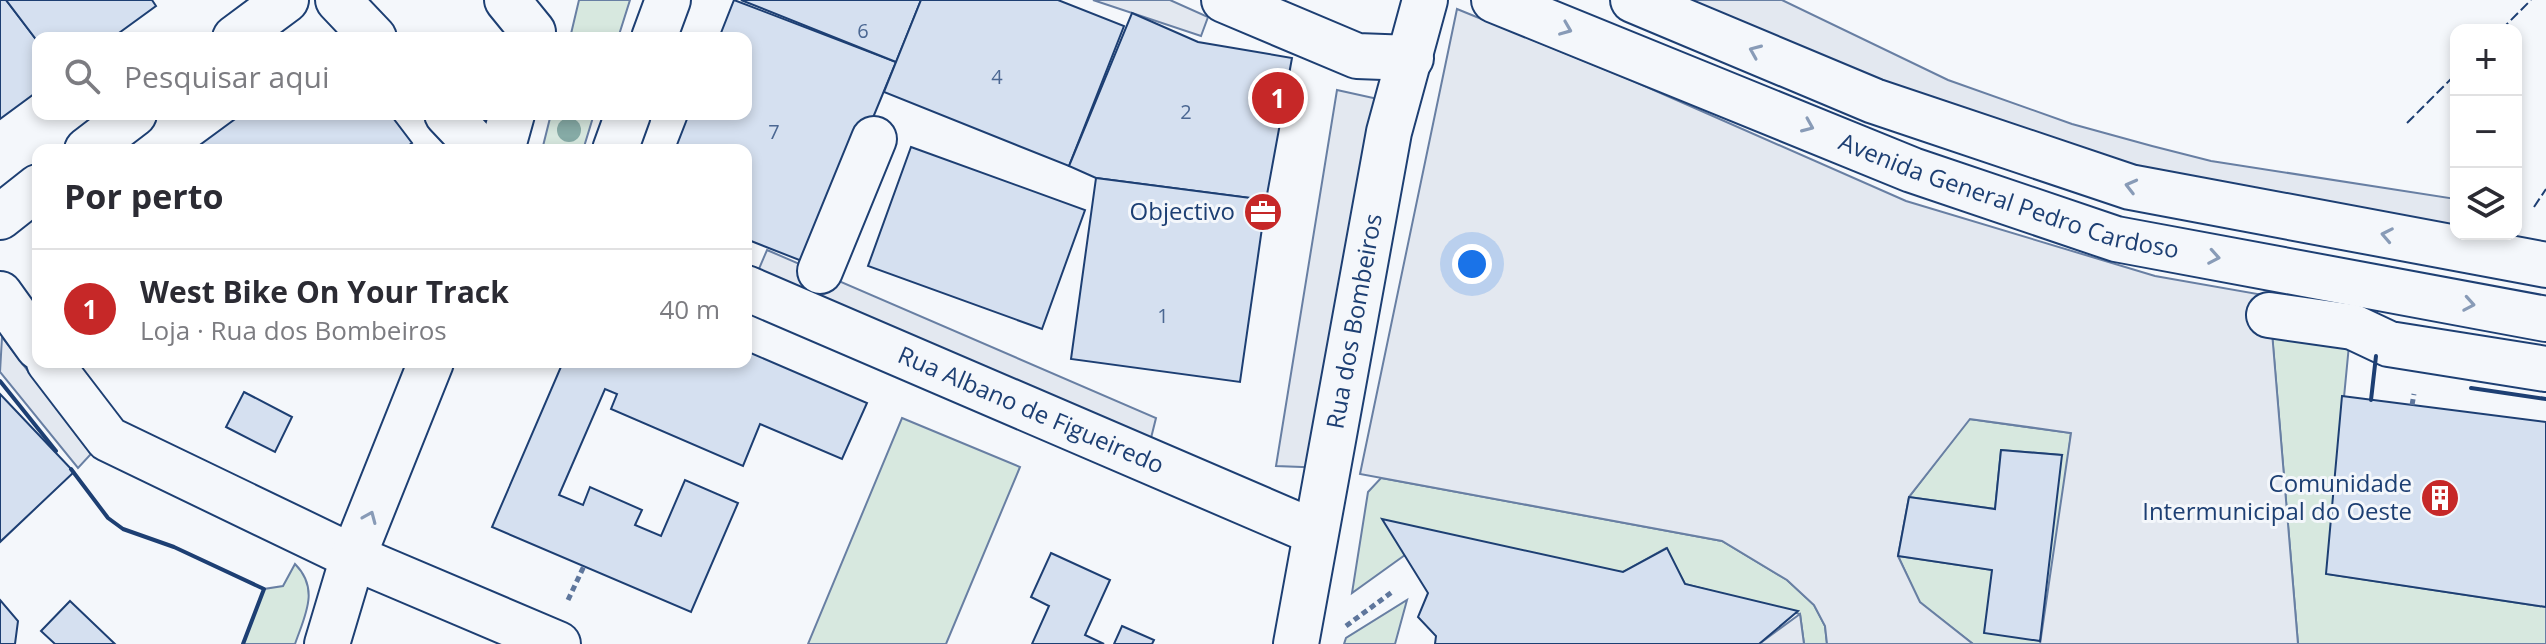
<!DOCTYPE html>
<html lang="pt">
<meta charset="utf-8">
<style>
body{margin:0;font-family:"Open Sans",sans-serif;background:#f2f2f3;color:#2b2b33}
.controls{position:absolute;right:24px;top:24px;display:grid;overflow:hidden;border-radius:16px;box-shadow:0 4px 12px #0003}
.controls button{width:72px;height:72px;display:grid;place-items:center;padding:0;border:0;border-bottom:2px solid #e1e1e2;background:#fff;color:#2b2b33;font:40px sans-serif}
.you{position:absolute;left:1472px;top:264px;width:28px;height:28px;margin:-20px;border:6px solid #fff;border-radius:50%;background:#1a73e8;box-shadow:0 0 0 12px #1a73e833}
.badge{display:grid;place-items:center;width:52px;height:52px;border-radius:50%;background:#c62828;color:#fff;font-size:26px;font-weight:700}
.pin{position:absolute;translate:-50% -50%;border:4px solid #fff;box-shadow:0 2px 8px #0006}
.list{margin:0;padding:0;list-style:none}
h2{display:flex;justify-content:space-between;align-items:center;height:104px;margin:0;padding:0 32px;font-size:34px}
h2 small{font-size:26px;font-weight:400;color:#7c7c81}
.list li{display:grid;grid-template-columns:52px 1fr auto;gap:24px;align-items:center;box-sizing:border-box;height:120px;padding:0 32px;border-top:2px solid #e1e1e2}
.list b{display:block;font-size:30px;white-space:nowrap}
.list p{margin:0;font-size:26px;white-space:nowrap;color:#7c7c81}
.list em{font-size:26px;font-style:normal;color:#7c7c81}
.icon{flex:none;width:44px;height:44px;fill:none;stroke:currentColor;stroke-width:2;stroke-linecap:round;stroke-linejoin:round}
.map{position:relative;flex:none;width:2546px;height:644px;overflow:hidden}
.search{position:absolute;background:#fff;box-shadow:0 4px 12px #0003;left:32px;top:32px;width:720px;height:88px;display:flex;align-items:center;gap:20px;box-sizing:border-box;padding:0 28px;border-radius:16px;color:#7c7c81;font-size:30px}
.panel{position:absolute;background:#fff;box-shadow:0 4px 12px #0003;left:32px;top:144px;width:720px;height:224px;border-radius:16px}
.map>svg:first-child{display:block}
.green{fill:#d7e8df;stroke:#687fa3;stroke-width:2}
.parking{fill:#e3e8f0;stroke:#687fa3;stroke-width:2}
.building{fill:#d5e0f0;stroke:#1d3f73;stroke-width:2}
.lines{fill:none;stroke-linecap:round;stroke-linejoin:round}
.minor-casing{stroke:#1d3f73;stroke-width:48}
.major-casing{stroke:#1d3f73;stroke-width:48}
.path{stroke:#5e769c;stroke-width:5;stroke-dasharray:6 4;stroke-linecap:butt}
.minor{stroke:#f4f7fb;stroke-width:44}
.major{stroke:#f4f7fb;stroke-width:44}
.fence{stroke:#1d3f73;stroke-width:2;stroke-dasharray:10 4;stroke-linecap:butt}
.wall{stroke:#1d3f73;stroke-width:4}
.tree{fill:#86aba6}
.oneway{stroke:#889bb7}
.labels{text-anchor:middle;stroke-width:6;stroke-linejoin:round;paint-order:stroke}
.number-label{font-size:20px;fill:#4b6792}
.street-label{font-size:24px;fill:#1d3f73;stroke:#f4f7fb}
.poi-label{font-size:24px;fill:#1d3f73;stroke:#f4f7fb;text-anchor:end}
</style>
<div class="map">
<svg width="2546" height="644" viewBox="0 0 2546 644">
<rect width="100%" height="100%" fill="#f4f7fb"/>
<!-- green -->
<g class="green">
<polygon points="579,0 630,0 618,38 570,38"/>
<polygon points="551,114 594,114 583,150 542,150"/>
<polygon points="2272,334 2349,345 2327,574 2546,607 2546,644 2298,644"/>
<polygon points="902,418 1020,467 946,644 808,644"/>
<polygon points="1969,419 2071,433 2047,644 1973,644 1919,602 1898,556 1992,570 2062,455 2001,450 1995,509 1909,497"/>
<polygon points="1381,478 1722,541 1787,580 1814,605 1825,626 1827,644 1804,644 1800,614 1685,584 1666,548 1623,572 1405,555 1352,593 1368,492"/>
<path d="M295,564C320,589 305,615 295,644H243L264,589L283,586Z"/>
<polygon points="1407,600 1395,644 1344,644 1346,638"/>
</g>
<!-- parking -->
<g class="parking">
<polygon points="1093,0 1170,0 1208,17 1201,36"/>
<polygon points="1686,0 1782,0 1948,80 2072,124 2152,146 2211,161 2456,199 2456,230 2224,192 1936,106"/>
<polygon points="1457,9 1631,80 1906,201 2155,276 2269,296 2298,644 2040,644 2071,433 1970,419 1909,497 1898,556 1920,602 1973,644 1827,644 1825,626 1814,605 1787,580 1722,541 1360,474"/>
<polygon points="1337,90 1396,103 1328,468 1276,466"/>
<polygon points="767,250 1156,418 1146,458 750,290"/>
<polygon points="2,337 91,454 78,468 0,372"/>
<polygon points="1800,614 1804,644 1759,644"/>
</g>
<!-- building -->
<g class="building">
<polygon points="0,0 6,0 38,42 38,91 0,119"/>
<polygon points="6,0 152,0 156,6 112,38 38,38 38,42"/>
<polygon points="734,0 896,62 812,265 746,239 746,150 675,150 689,114 746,114 746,38 719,38"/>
<polygon points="741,0 921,0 896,62"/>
<polygon points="921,0 1058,0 1124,26 1069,166 884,92"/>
<polygon points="1132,13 1198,42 1292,58 1266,200 1096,178 1069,166"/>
<polygon points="242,114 390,114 412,143 402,150 193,150"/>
<polygon points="911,147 1085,210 1042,329 868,266"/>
<polygon points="1096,178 1266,200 1240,382 1071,359"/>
<polygon points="746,351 867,403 842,459 760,424 743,466 611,409 617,394 605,389 559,495 583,505 590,487 642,510 635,525 661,536 685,480 738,503 691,612 492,527 563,362 746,362"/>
<polygon points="244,392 292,417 275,452 226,427"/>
<polygon points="0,394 74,472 0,542"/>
<polygon points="2342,396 2546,422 2546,607 2326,574"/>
<polygon points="2001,450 2062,455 2040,641 1984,633 1992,570 1898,556 1909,497 1995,509"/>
<polygon points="1382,519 1623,572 1667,548 1685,584 1798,611 1759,644 1435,644 1436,636 1418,617 1428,593"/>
<polygon points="1051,553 1110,580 1085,635 1104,644 1032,644 1049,606 1031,597"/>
<polygon points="0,600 18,621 15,644 0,644"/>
<polygon points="70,601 115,644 55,644 41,631"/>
<polygon points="1122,626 1154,640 1152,644 1114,644"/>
</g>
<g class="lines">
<!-- minor casing -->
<g class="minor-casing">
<g id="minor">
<polyline points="338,0 374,38"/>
<polyline points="507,0 533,32"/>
<polyline points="1224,0 1357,56 1411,58"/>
<polyline points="235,38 286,0"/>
<polyline points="654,38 668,0"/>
<polyline points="447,114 481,150"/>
<polyline points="87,150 134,114"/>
<polyline points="502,150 512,114"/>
<polyline points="615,150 628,114"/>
<polyline points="0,217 38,187"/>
<polyline points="820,271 874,139"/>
<path id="s1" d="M746,288L1314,532"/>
<polyline points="0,294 38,347"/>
<polyline points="2269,315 2353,327 2389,344 2546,369"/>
<polyline points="49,362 108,439 353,557 558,644"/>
<polyline points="327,644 353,557 431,362"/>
<path id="s2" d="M1296,644L1389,132L1425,0"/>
</g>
</g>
<!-- major casing -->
<g class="major-casing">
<g id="major">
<path id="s3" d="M1494,0L1912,170L2116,239L2546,319"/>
<polyline points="1633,0 1874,101 2130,187 2546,265"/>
</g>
</g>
<!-- path -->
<g class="path">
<polyline points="2412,405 2414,394"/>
<polyline points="568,600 584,566"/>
<polyline points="1346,626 1392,592"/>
</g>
<!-- minor -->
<use href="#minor" class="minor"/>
<!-- major -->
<use href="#major" class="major"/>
<!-- fence -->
<g class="fence">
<polyline points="2501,30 2531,0"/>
<polyline points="2407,123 2456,74"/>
<polyline points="2534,207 2546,189"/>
</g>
<!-- wall -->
<g class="wall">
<polyline points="0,381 56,451"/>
<polyline points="2471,388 2546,399"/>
<polyline points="2371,400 2376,356"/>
<polyline points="71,469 108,518 123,529 174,547 264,589 243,644"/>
</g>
</g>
<!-- trees -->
<circle class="tree" cx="569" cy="130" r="12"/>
<!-- one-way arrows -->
<defs><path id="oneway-chevron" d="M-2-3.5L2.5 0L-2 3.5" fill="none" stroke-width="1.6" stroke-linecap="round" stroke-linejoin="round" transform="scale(2)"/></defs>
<g class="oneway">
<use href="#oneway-chevron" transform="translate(1566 29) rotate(22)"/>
<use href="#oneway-chevron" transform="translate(1755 51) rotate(-157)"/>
<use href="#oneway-chevron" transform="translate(1808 126) rotate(23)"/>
<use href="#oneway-chevron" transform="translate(2131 186) rotate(-166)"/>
<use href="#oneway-chevron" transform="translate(2387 235) rotate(-169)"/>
<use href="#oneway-chevron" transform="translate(2214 257) rotate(10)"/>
<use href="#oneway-chevron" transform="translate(2469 304) rotate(10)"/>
<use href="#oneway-chevron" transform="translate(370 517) rotate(-67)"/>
</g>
<!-- icons -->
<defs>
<g id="office-disc" transform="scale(2)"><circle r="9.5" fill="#c62828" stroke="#f4f7fb"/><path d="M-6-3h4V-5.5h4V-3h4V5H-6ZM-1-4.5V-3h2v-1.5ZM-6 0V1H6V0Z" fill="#fff"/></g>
<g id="building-disc" transform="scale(2)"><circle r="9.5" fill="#c62828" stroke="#f4f7fb"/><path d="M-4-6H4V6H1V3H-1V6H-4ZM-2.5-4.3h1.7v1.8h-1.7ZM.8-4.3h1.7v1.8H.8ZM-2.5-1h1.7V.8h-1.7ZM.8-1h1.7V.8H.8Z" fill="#fff"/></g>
</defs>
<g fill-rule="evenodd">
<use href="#office-disc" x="1263" y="212"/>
<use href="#building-disc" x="2440" y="498"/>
</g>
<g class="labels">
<!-- number labels -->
<g class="number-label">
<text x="863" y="38">6</text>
<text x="997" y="84">4</text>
<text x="1186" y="119">2</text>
<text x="774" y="139">7</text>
<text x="1163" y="323">1</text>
</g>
<!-- street labels -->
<g class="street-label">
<text dy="8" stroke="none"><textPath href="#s3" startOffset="552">Avenida General Pedro Cardoso</textPath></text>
<text dy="8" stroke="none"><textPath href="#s2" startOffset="328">Rua dos Bombeiros</textPath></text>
<text dy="8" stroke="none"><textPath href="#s1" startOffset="310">Rua Albano de Figueiredo</textPath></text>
</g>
<!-- poi labels -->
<g class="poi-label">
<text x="1235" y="220">Objectivo</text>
<text x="2412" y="492">Comunidade<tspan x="2412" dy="28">Intermunicipal do Oeste</tspan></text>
</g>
</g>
</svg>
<div class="controls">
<button>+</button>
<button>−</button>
<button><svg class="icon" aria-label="layers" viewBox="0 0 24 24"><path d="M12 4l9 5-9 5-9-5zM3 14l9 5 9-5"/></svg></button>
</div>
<div class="you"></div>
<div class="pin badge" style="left:1278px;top:98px">1</div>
<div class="search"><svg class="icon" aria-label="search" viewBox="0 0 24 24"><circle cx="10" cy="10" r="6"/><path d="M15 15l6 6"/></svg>Pesquisar aqui</div>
<section class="panel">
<h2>Por perto<small></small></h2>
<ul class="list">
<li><span class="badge">1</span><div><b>West Bike On Your Track</b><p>Loja · Rua dos Bombeiros</p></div><em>40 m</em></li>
</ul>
</section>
</div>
